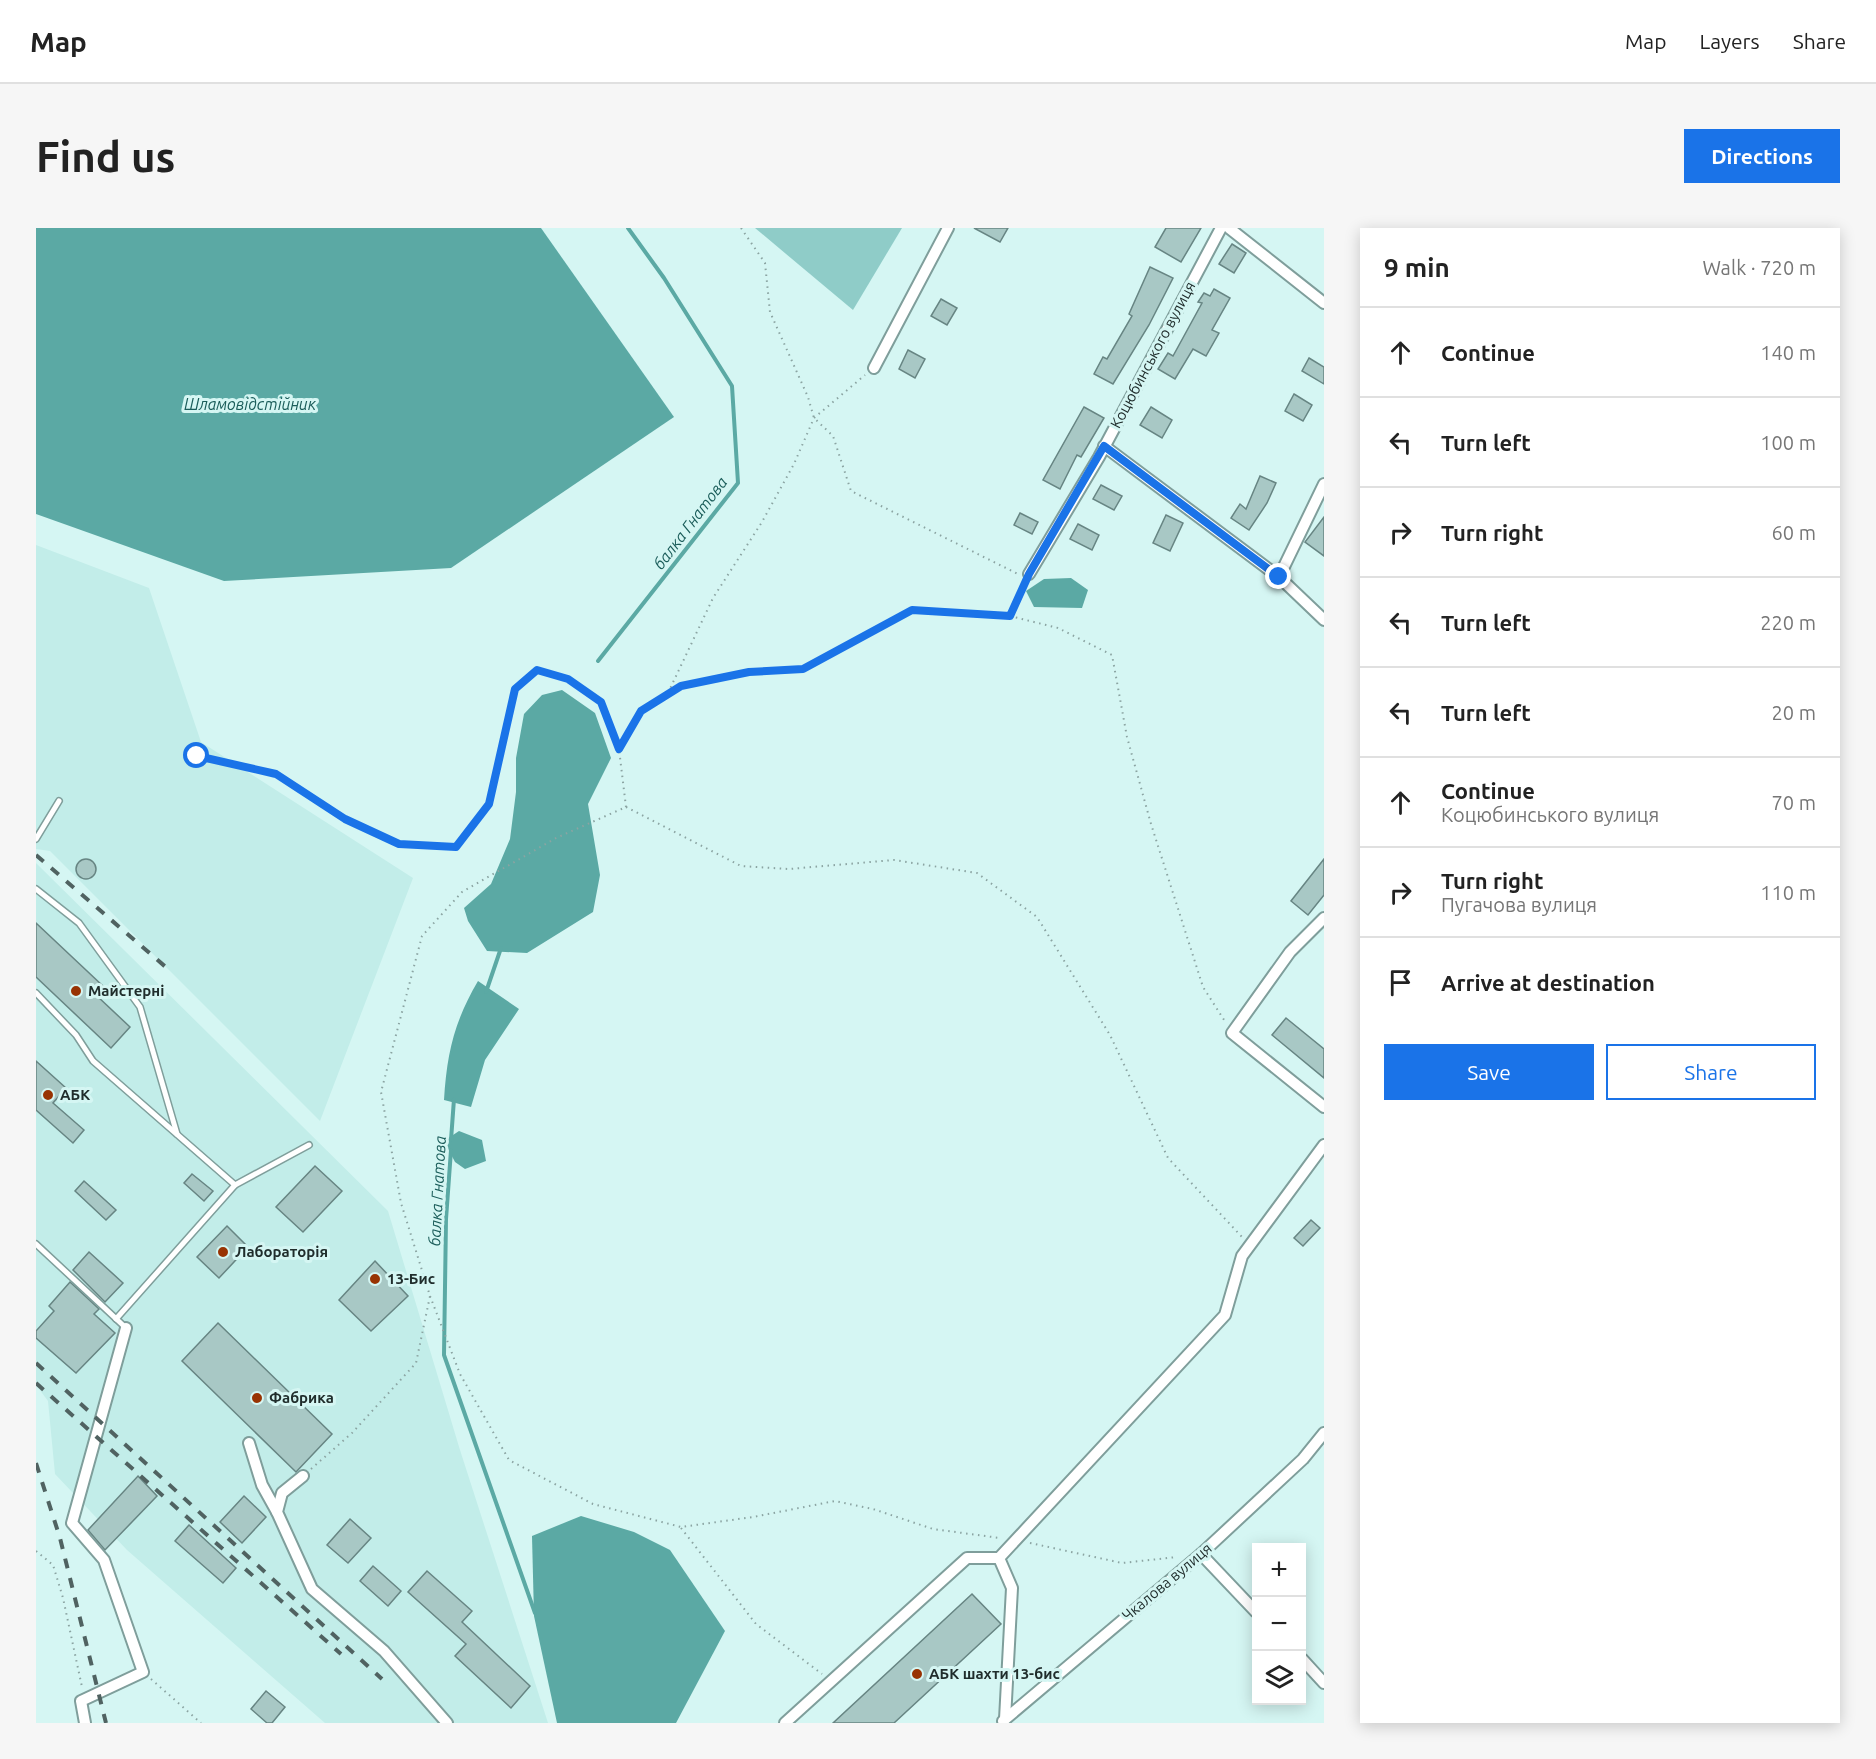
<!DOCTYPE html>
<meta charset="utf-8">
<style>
body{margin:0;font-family:Ubuntu,sans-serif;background:#f6f6f6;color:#222}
.controls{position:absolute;right:18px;bottom:18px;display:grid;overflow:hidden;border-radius:0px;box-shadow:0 3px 15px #0003}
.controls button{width:54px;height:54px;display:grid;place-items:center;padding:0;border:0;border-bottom:2px solid #e0e0e0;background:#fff;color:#222;font:30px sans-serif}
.stop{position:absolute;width:18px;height:18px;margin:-14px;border:4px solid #1a73e8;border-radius:50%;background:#fff}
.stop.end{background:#1a73e8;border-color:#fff;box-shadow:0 2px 6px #0008}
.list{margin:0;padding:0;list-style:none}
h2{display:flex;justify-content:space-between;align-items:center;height:78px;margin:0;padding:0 24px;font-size:26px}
h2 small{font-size:20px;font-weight:400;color:#767676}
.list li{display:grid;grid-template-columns:39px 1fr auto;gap:18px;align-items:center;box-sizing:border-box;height:90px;padding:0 24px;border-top:2px solid #e0e0e0}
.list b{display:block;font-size:22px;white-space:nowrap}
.list p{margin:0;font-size:20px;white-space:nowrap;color:#767676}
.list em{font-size:20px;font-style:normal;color:#767676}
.actions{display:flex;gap:12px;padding:18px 24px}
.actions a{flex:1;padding:14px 0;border:2px solid #1a73e8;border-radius:0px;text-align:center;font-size:21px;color:#1a73e8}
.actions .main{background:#1a73e8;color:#fff}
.icon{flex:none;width:33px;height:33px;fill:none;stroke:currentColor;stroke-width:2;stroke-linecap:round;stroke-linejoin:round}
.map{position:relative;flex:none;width:1288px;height:1495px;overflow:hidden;border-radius:0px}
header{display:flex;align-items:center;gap:36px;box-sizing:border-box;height:84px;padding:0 30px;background:#fff;border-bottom:2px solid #e0e0e0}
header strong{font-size:28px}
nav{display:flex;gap:33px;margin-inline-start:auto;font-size:21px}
.intro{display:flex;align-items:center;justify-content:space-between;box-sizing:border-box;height:144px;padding:0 36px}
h1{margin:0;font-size:42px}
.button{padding:15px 27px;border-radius:0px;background:#1a73e8;color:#fff;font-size:21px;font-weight:700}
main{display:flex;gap:36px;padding:0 36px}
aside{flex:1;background:#fff;border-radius:0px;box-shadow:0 3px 15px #0003}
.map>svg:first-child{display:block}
.built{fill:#c2ede9}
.green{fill:#8fccc8}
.water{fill:#5ba9a4}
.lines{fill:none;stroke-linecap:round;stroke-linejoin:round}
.stream{stroke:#5ba9a4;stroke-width:4}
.building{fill:#a8c8c5;stroke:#678583;stroke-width:1.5}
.service-casing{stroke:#7f9e9b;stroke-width:8}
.minor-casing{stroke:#7f9e9b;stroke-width:14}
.path{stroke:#8ba4a2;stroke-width:2;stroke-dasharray:1.5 4.5;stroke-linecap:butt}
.service{stroke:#fff;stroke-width:5}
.minor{stroke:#fff;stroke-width:10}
.rail{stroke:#506261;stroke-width:4;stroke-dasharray:10 10;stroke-linecap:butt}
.route{stroke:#1a73e8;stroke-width:8}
.poi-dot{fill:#983303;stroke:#d5f6f3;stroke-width:2}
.labels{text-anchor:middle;stroke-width:6;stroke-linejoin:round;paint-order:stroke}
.street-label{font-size:15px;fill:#202d2c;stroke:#d5f6f3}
.poi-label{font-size:15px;font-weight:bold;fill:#202d2c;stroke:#d5f6f3;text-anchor:start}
.water-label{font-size:16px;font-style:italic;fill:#1b5d5a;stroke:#d5f6f3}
</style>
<header>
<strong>Map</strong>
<nav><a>Map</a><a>Layers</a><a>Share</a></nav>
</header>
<div class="intro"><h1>Find us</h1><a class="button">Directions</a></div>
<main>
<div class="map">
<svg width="1288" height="1495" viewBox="0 0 1288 1495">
<rect width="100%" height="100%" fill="#d5f6f3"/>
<!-- built -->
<g class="built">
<polygon points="0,317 113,360 165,514 377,650 284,893 14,623 0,621"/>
<polygon points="0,635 352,983 424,1222 512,1495 289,1495 91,1322 19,1246 12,1173 0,1157"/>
</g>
<!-- green -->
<polygon class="green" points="719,0 866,0 817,82"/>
<!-- water -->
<g class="water">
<polygon points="0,0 505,0 638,189 415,340 188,353 0,286"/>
<polygon points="1035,350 1052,362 1046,380 998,379 990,363 1008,351"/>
<polygon points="526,462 559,485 575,530 552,576 564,647 557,684 491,725 451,723 432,693 428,680 455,656 474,611 480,564 480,530 488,486 506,467"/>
<path d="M442,753L483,781L449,832L435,879L408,872C411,825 418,794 442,753Z"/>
<polygon points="423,903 446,912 450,933 429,941 419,934 408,913"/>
<polygon points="545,1288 598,1304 634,1322 689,1403 640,1495 521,1495 498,1388 496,1308"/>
</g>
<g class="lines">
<!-- stream -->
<g class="stream">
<polyline points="562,433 702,255 696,158 628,50 592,0"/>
<polyline points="450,764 465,720"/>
<polyline points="415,912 418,871"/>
<polyline points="415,922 410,991 408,1127 499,1385"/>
</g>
</g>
<!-- building -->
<g class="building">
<polygon points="938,0 972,0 964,14"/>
<polygon points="1130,0 1165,0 1145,34 1119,19"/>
<polygon points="1196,16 1210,25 1198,45 1183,36"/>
<polygon points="1114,39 1137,50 1113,97 1077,156 1058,146 1067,129 1071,131 1096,88 1093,86"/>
<polygon points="1178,61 1194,70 1176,102 1183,105 1170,128 1157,121 1139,151 1122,141 1132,125 1137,128 1166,75 1162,74 1168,65 1174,68"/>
<polygon points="905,71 921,80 911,97 895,88"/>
<polygon points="872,122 889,131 879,150 863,141"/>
<polygon points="1273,130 1288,139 1288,156 1266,143"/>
<polygon points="1258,166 1276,177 1267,193 1249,183"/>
<polygon points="1048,179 1068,190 1045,229 1041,227 1024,261 1007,252"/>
<polygon points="1115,179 1136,192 1126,210 1104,197"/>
<polygon points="1224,248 1240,255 1231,275 1213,302 1195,290 1204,276 1210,281"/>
<polygon points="1065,257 1086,268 1078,282 1057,271"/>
<polygon points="984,285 1002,294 996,306 978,297"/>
<polygon points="1130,287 1147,295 1134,323 1117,315"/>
<polygon points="1288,289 1288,328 1269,314"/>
<polygon points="1042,296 1063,307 1056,322 1034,311"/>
<circle cx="50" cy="641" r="10"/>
<polygon points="1288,631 1288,667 1272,687 1255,673"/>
<polygon points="0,695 68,759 60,767 94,799 75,820 0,749"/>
<polygon points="1250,790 1288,821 1288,850 1236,807"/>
<polygon points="0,833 30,860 17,875 48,902 37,915 0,882"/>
<polygon points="279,938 306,963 267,1004 240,979"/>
<polygon points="156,946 177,963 168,973 148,955"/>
<polygon points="48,953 80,982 70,992 39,963"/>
<polygon points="1275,992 1284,1000 1267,1018 1258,1010"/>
<polygon points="191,998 212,1019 183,1050 161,1029"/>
<polygon points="53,1024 87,1055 69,1074 37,1042"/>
<polygon points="339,1033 372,1068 335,1103 303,1072"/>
<polygon points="34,1054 63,1081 58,1086 79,1105 40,1145 0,1110 0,1103 18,1083 13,1078"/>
<polygon points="182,1095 296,1206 260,1244 146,1133"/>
<polygon points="102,1248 121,1268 69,1322 52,1302"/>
<polygon points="208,1268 230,1289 206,1315 184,1294"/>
<polygon points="314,1291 335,1310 312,1335 291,1317"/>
<polygon points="153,1297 200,1340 187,1355 139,1313"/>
<polygon points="337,1338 365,1363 352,1378 324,1353"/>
<polygon points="391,1343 436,1383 426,1394 494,1458 475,1480 419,1428 430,1416 372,1364"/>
<polygon points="936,1366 965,1396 858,1495 797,1495"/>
<polygon points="230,1463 249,1479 236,1495 231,1495 215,1481"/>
</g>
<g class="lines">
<!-- service casing -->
<g class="service-casing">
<g id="service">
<polyline points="0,611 23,573"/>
<polyline points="0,661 43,695 104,779 141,906"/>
<polyline points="0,765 40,807 57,833 199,957"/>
<polyline points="0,1016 90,1100"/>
<polyline points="80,1091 199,957 273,917"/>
</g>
</g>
<!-- minor casing -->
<g class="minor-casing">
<g id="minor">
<polyline points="1193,0 1288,75"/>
<polyline points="838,140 912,0"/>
<polyline points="1068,218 1243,349 1288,392"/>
<polyline points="993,346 1063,229 1185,0"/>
<polyline points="1243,349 1288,256"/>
<polyline points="1288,690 1254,724 1196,805 1288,879"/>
<polyline points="213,1215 226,1257 241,1284"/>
<polyline points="267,1248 246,1265 241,1284 276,1361 348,1423 411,1495"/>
<polyline points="1165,1326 1220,1384"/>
<polyline points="1266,1431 1288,1455"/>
<polyline points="969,1491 976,1360 963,1330 1189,1087 1206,1028 1288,917"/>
<polyline points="967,1493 1165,1326 1267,1231 1288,1205"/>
<polyline points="49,1495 45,1473 107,1444 68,1332 36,1295 90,1100"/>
<polyline points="749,1495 931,1330 963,1330"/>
</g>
</g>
<!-- path -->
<g class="path">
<polyline points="705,0 729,35 734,84 772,169 778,190 797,208 815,263 982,346"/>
<polyline points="974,388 1022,400 1076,427 1091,509 1115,596 1167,759 1190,795"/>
<polyline points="632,465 677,370 726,294 758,236 778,190 829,147"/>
<polyline points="161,528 240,546 310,591 363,616 420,619 453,576 479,461 501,442 533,451 565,474 583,521"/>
<polyline points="590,579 583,521 605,483 645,458 713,444 767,441 876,382 974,388 988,357"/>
<polyline points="590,579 705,638 753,641 858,632 941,645 1001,689 1074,807 1132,930 1206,1009"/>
<polyline points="394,1068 424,1146 473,1232 557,1276 645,1299 717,1289 799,1273 837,1281 897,1301 964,1310"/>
<polyline points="275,1241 316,1205 380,1135 394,1068 365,975 345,864 386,708 426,664 520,610 590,579"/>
<polyline points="645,1300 720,1396 786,1446"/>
<polyline points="994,1315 1086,1335 1141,1329"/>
<polyline points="0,1323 17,1337 27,1370 46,1459"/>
<polyline points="115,1451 165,1495"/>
</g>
<!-- service -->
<use href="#service" class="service"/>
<!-- minor -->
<use href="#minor" class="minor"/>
<!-- rail -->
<g class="rail">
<polyline points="0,627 132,741"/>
<polyline points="0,1135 346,1451"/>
<polyline points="0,1155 305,1426"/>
<polyline points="0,1235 24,1310 70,1495"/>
</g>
</g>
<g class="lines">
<!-- route -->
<polyline class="route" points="161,528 240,546 309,591 363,616 420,619 453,576 479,461 501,442 532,451 565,474 583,521 605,483 645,458 713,444 767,441 876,382 974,388 993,346 1068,218 1243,349"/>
</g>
<!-- markers -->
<g class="poi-dot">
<circle cx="40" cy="763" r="6"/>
<circle cx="12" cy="867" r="6"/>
<circle cx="187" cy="1024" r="6"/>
<circle cx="339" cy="1051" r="6"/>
<circle cx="221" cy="1170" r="6"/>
<circle cx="881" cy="1446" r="6"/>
</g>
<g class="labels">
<!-- street labels -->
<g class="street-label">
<text transform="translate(1117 127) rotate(-62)" y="5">Коцюбинського вулиця</text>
<text transform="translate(1131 1354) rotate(-40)" y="5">Чкалова вулиця</text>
</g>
<!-- poi labels -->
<g class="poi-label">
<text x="52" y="768">Майстерні</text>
<text x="24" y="872">АБК</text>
<text x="199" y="1029">Лабораторія</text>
<text x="351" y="1056">13-Бис</text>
<text x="233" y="1175">Фабрика</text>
<text x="893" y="1451">АБК шахти 13-бис</text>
</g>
<!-- water labels -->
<g class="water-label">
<text x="214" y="182">Шламовідстійник</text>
<text transform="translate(654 295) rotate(-53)" y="6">балка Гнатова</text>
<text transform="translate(401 963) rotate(-87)" y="6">балка Гнатова</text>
</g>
</g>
</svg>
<div class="controls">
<button>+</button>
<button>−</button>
<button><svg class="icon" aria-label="layers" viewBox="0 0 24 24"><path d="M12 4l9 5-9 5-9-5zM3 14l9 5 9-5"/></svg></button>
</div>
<div class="stop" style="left:161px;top:528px"></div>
<div class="stop end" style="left:1243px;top:349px"></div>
</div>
<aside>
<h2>9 min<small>Walk · 720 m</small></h2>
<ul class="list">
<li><svg class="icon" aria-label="ahead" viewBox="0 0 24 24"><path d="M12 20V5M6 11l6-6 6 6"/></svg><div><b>Continue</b></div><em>140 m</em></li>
<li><svg class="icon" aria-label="left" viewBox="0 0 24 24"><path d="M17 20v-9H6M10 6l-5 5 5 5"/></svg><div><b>Turn left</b></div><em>100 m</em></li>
<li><svg class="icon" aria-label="right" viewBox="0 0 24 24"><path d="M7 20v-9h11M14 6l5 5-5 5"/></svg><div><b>Turn right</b></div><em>60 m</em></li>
<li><svg class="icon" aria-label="left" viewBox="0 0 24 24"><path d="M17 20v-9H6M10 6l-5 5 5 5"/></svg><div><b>Turn left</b></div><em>220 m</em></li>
<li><svg class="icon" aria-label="left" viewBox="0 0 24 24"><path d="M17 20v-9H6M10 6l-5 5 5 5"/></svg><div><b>Turn left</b></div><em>20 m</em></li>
<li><svg class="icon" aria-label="ahead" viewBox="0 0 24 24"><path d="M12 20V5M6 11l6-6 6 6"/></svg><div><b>Continue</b><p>Коцюбинського вулиця</p></div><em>70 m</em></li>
<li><svg class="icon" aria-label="right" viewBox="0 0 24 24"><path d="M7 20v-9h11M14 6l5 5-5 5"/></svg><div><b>Turn right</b><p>Пугачова вулиця</p></div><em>110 m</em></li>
<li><svg class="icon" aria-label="arrive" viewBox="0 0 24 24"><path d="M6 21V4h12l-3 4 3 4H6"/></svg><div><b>Arrive at destination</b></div></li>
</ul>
<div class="actions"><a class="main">Save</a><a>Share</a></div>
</aside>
</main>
